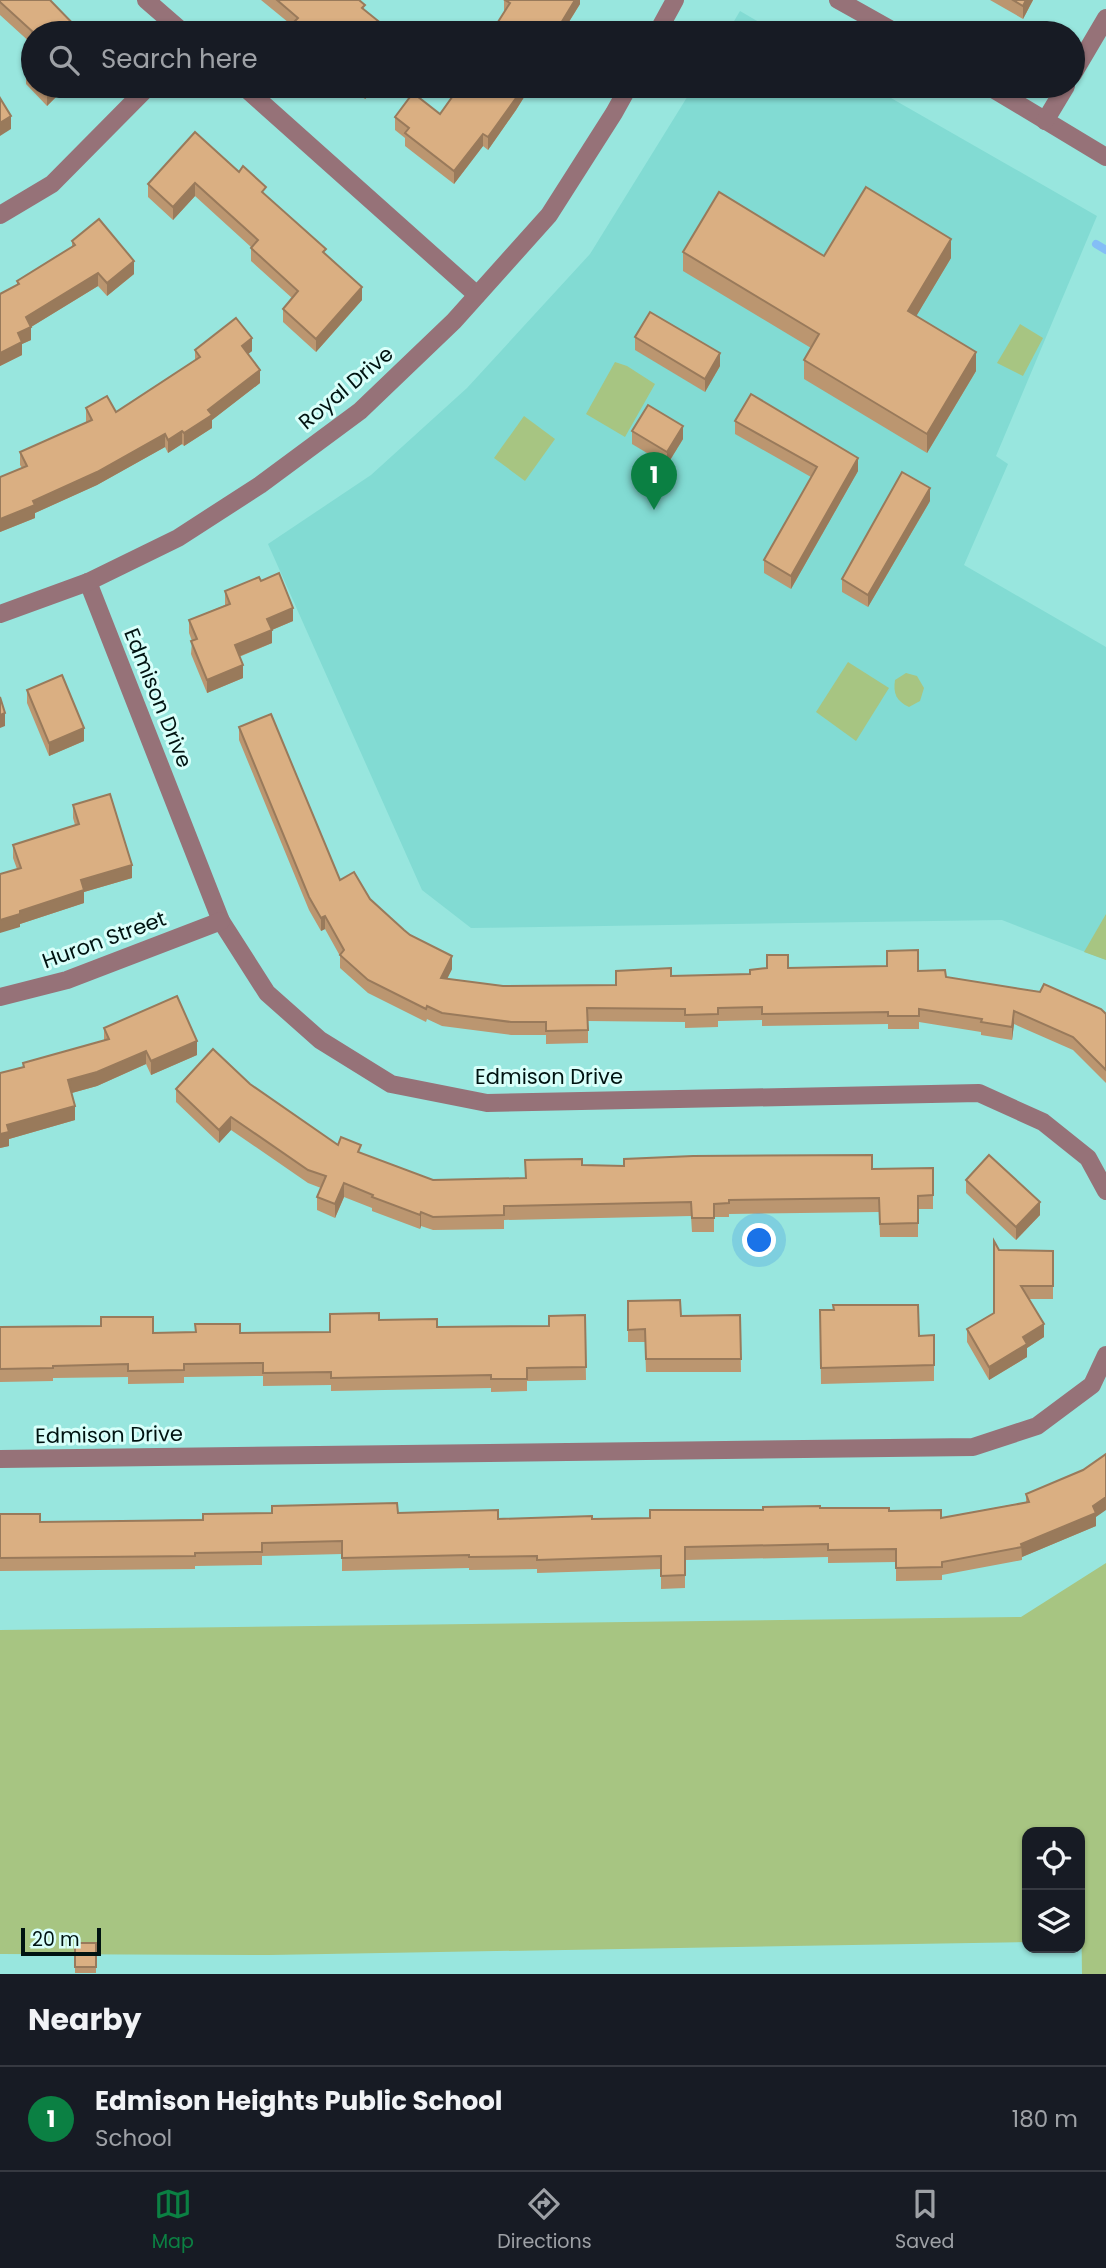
<!DOCTYPE html>
<style>
body{margin:0;font-family:Poppins,sans-serif;background:#20242c;color:#f1f3f6}
.controls{position:absolute;right:21px;bottom:21px;display:grid;overflow:hidden;border-radius:14px;box-shadow:0 2px 5px #0004}
.controls button{width:63px;height:63px;display:grid;place-items:center;padding:0;border:0;border-bottom:2px solid #363941;background:#171b24;color:#f1f3f6;font:35px sans-serif}
.scale{position:absolute;left:21px;bottom:18px;width:80px;box-sizing:border-box;padding-left:7px;border:4px solid #001311;border-top:0;font-size:19px;line-height:24px;white-space:nowrap;color:#001311;-webkit-text-stroke:5px #d9fffa;paint-order:stroke}
.you{position:absolute;left:760px;top:1241px;width:24px;height:24px;margin:-18px;border:5px solid #fff;border-radius:50%;background:#1a73e8;box-shadow:0 0 0 10px #1a73e833}
.badge{display:grid;place-items:center;width:46px;height:46px;border-radius:50%;background:#0b8043;color:#fff;font-size:23px;font-weight:700}
.pin{position:absolute;translate:-50% -58px;filter:drop-shadow(0 2px 4px #0008)}
.pin::after{content:'';position:absolute;top:37px;width:24px;height:21px;background:inherit;clip-path:polygon(0 0,100% 0,50% 100%)}
.list{margin:0;padding:0;list-style:none}
h2{display:flex;justify-content:space-between;align-items:center;height:91px;margin:0;padding:0 28px;font-size:30px}
h2 small{font-size:23px;font-weight:400;color:#9ea1a6}
.list li{display:grid;grid-template-columns:46px 1fr auto;gap:21px;align-items:center;box-sizing:border-box;height:105px;padding:0 28px;border-top:2px solid #363941}
.list b{display:block;font-size:26px;white-space:nowrap}
.list p{margin:0;font-size:23px;white-space:nowrap;color:#9ea1a6}
.list em{font-size:23px;font-style:normal;color:#9ea1a6}
.icon{flex:none;width:38px;height:38px;fill:none;stroke:currentColor;stroke-width:2;stroke-linecap:round;stroke-linejoin:round}
.map{position:relative;flex:none;width:1106px;height:1974px;overflow:hidden}
.search{position:absolute;background:#171b24;box-shadow:0 2px 5px #0004;left:21px;right:21px;top:21px;height:77px;display:flex;align-items:center;gap:18px;box-sizing:border-box;padding:0 24px;border-radius:38px;color:#9ea1a6;font-size:26px}
.sheet{height:196px;background:#171b24}
nav{display:flex;justify-content:space-around;align-items:center;box-sizing:border-box;height:98px;border-top:2px solid #363941;background:#171b24;font-size:19px;color:#9ea1a6}
nav a{display:grid;justify-items:center;gap:4px}
nav .on{color:#0b8043}
.map>svg:first-child{display:block}
.built{fill:#82dbd3}
.green{fill:#a7c582}
.lines{fill:none;stroke-linecap:round;stroke-linejoin:round}
.stream{stroke:#84bef6;stroke-width:8}
.minor{stroke:#967278;stroke-width:18}
.wall{fill:#bb9670}
.shaded-wall{fill:#997a5b}
.building{fill:#daaf82;stroke:#997a5b;stroke-width:2}
.labels{text-anchor:middle;stroke-width:6;stroke-linejoin:round;paint-order:stroke}
.street-label{font-size:21px;fill:#001311;stroke:#d9fffa}
</style>
<div class="map">
<svg width="1106" height="1974" viewBox="0 0 1106 1974">
<rect width="100%" height="100%" fill="#98e6de"/>
<!-- built -->
<g class="built">
<polygon points="740,11 778,33 727,33"/>
<polygon points="694,86 870,86 1097,216 996,456 1008,464 964,565 1106,647 1106,960 1002,920 471,928 422,890 268,544 371,475 467,388 590,254"/>
</g>
<!-- green -->
<g class="green">
<polygon points="1020,324 1043,338 1023,376 997,363"/>
<polygon points="615,362 627,366 655,384 625,437 586,414"/>
<polygon points="524,416 555,439 525,481 494,458"/>
<polygon points="848,662 889,688 856,741 816,712"/>
<path d="M906,673L917,676L924,688L920,701L909,707C896,701 893,693 895,680Z"/>
<polygon points="1106,914 1106,960 1084,952"/>
<polygon points="1106,1563 1106,1974 1082,1974 1080,1832 1027,1832 1027,1942 269,1955 0,1954 0,1630 1021,1617"/>
</g>
<g class="lines">
<!-- stream -->
<polyline class="stream" points="1096,244 1106,250"/>
<!-- minor -->
<g class="minor">
<polyline points="146,0 184,33"/>
<polyline points="838,0 897,33"/>
<polyline points="657,33 675,0"/>
<polyline points="1073,74 1106,18"/>
<polyline points="243,86 477,295"/>
<polyline points="988,86 1106,157"/>
<polyline points="1045,121 1066,86"/>
<polyline points="0,215 52,184 149,86"/>
<polyline points="88,582 221,921 267,993 320,1040 391,1084 487,1103 979,1093 1043,1122 1088,1158 1106,1191"/>
<polyline points="0,614 88,582 178,538 260,485 360,411 454,321 549,215 614,113 629,86"/>
<polyline points="0,997 67,980 221,921"/>
<polyline points="0,1459 973,1447 1037,1426 1092,1385 1106,1355"/>
</g>
</g>
<!-- wall -->
<g class="wall">
<polygon points="0,0 82,33 33,33 33,86 67,86 47,106 26,84 26,71 30,68 26,64 26,51 33,45 0,15"/>
<polygon points="261,0 359,0 365,11 393,33 294,33 294,27"/>
<polygon points="504,0 580,0 580,4 562,33 491,33 504,12"/>
<polygon points="990,0 1033,0 1023,19"/>
<polygon points="348,86 376,86 365,99"/>
<polygon points="460,86 531,86 516,110 488,150 483,146 454,184 405,146 405,138 395,130 395,117 440,114"/>
<polygon points="195,132 266,195 326,255 362,300 316,352 283,322 283,309 292,298 251,261 251,247 195,196 173,220 148,197 148,184"/>
<polygon points="72,241 134,274 107,296 98,286 31,327 31,340 22,344 22,355 0,366 0,294 17,285 17,281 72,247"/>
<polygon points="683,252 951,258 916,316 976,371 927,453 804,379 804,360 811,348 683,271"/>
<polygon points="635,337 720,366 705,392 635,350"/>
<polygon points="195,350 252,351 248,354 260,383 212,420 212,428 184,446 182,444 168,453 165,447 97,485 35,513 35,518 0,532 0,477 22,468 20,465 20,452 86,423 86,408 116,412 195,360"/>
<polygon points="735,421 858,471 791,589 764,573 764,560 811,477 735,434"/>
<polygon points="632,431 683,439 667,465 632,444"/>
<polygon points="930,501 868,607 842,592 842,579"/>
<polygon points="261,581 293,621 272,630 272,643 239,657 243,678 207,693 191,654 192,641 189,633 189,620 225,605 225,591"/>
<polygon points="27,690 84,741 49,756 27,703"/>
<polygon points="239,727 340,880 370,899 404,930 452,969 447,979 503,986 616,985 671,976 750,974 788,968 918,971 1106,1014 1106,1083 1073,1050 1014,1024 1012,1040 981,1035 981,1032 919,1022 919,1029 888,1029 888,1024 762,1026 762,1020 718,1021 718,1027 685,1028 685,1022 588,1021 588,1043 546,1044 546,1035 511,1035 442,1026 427,1019 426,1022 368,993 340,968 340,956 325,929 321,931 309,910 239,740"/>
<polygon points="73,805 132,878 84,892 84,903 20,924 20,927 17,869 13,858 13,845 75,825 73,818"/>
<polygon points="104,1028 197,1055 151,1075 146,1064 97,1086 72,1093 75,1120 9,1139 9,1146 0,1148 23,1067 23,1063 104,1041"/>
<polygon points="250,1084 338,1145 433,1180 525,1178 582,1165 872,1169 933,1168 933,1209 918,1209 918,1237 880,1237 879,1212 729,1214 729,1217 714,1217 714,1232 692,1232 691,1216 504,1220 504,1229 433,1230 421,1226 420,1229 372,1211 372,1208 344,1197 335,1218 317,1210 317,1197 321,1188 308,1183 231,1130 219,1143 176,1102 176,1089"/>
<polygon points="966,1180 1040,1215 1016,1240 966,1193"/>
<polygon points="999,1250 1053,1251 1053,1299 1029,1299 1044,1337 1027,1348 1027,1357 989,1380 967,1342 967,1329 994,1313"/>
<polygon points="628,1301 681,1316 740,1315 741,1372 646,1372 645,1342 628,1342"/>
<polygon points="820,1310 919,1336 934,1335 934,1381 821,1384"/>
<polygon points="585,1315 586,1380 527,1381 527,1391 491,1392 491,1388 331,1391 331,1385 263,1386 263,1376 184,1377 184,1383 128,1384 128,1377 53,1378 53,1381 0,1382 0,1327 153,1333 330,1332 379,1320 437,1327 549,1326"/>
<polygon points="1026,1494 1096,1517 1096,1526 1022,1557 1022,1560 942,1575 942,1580 896,1581 896,1562 828,1563 828,1557 685,1560 685,1588 661,1589 661,1569 537,1573 537,1569 469,1570 469,1568 342,1571 342,1554 262,1556 262,1565 195,1566 195,1569 0,1571 0,1514 40,1522 58,1523 398,1513 498,1519 650,1518 763,1510 820,1508 889,1511 941,1518 1026,1502"/>
<rect x="75" y="1943" width="21" height="30"/>
</g>
<!-- shaded-wall -->
<g class="shaded-wall">
<polygon points="574,0 580,0 580,4 562,33 555,33"/>
<polygon points="1026,0 1033,0 1023,19 1023,6"/>
<polygon points="54,86 67,86 47,106 47,93"/>
<polygon points="365,86 376,86 365,99"/>
<polygon points="524,86 531,86 516,110 488,150 488,137"/>
<polygon points="11,116 11,129 0,136 0,123"/>
<polygon points="483,134 483,146 454,184 454,171"/>
<polygon points="195,183 195,196 173,220 173,207"/>
<polygon points="951,239 951,258 908,330 908,311"/>
<polygon points="134,261 134,274 107,296 107,283"/>
<polygon points="98,273 98,286 31,327 31,340 22,344 22,355 0,366 0,353 18,333 26,317"/>
<polygon points="362,287 362,300 316,352 316,339"/>
<polygon points="252,338 252,351 242,359 242,346"/>
<polygon points="976,352 976,371 927,453 927,434"/>
<polygon points="720,353 720,366 705,392 705,379"/>
<polygon points="260,370 260,383 212,420 212,428 184,446 184,433 208,410"/>
<polygon points="683,426 683,439 667,465 667,452"/>
<polygon points="182,431 182,444 168,453 168,440"/>
<polygon points="165,434 165,447 97,485 35,513 35,518 0,532 0,519 33,501"/>
<polygon points="858,458 858,471 791,589 791,576"/>
<polygon points="930,488 930,501 868,607 868,595"/>
<polygon points="293,608 293,621 267,632 267,619"/>
<polygon points="272,630 272,643 235,658 235,645"/>
<polygon points="243,665 243,678 207,693 207,680"/>
<polygon points="5,713 5,726 0,728 0,715"/>
<polygon points="84,728 84,741 49,756 49,743"/>
<polygon points="132,865 132,878 84,892 84,903 20,924 20,927 0,933 0,920 81,880"/>
<polygon points="325,916 325,929 321,931 321,918"/>
<polygon points="452,956 452,969 441,991 441,978"/>
<polygon points="1014,1011 1014,1024 1012,1040 1012,1027"/>
<polygon points="197,1041 197,1055 151,1075 151,1061"/>
<polygon points="146,1051 146,1064 97,1086 68,1094 68,1080"/>
<polygon points="75,1106 75,1120 9,1139 9,1146 0,1148 0,1134 7,1125"/>
<polygon points="231,1117 231,1130 219,1143 219,1130"/>
<polygon points="344,1183 344,1197 335,1218 335,1204"/>
<polygon points="1040,1202 1040,1215 1016,1240 1016,1227"/>
<polygon points="421,1212 421,1226 420,1229 420,1215"/>
<polygon points="1044,1324 1044,1337 1027,1348 1027,1357 989,1380 989,1367 1023,1337"/>
<polygon points="1106,1497 1106,1510 1096,1517 1096,1526 1022,1557 1021,1544 1093,1506"/>
</g>
<!-- building -->
<g class="building">
<polygon points="0,0 50,0 82,33 34,33 0,2"/>
<polygon points="277,0 359,0 365,5 362,8 393,33 307,33 294,22 298,18"/>
<polygon points="505,0 575,0 555,33 491,33 510,3"/>
<polygon points="1013,0 1026,0 1023,6"/>
<polygon points="33,44 33,58 26,51"/>
<polygon points="33,64 33,79 26,71"/>
<polygon points="40,86 54,86 47,93"/>
<polygon points="460,86 524,86 516,98 488,137 483,134 454,171 405,133 409,128 395,117 413,93 440,114"/>
<polygon points="0,98 11,116 0,123"/>
<polygon points="195,132 239,172 243,166 266,187 262,192 326,249 323,252 362,287 316,339 283,309 298,291 251,248 258,240 195,183 173,207 148,184"/>
<polygon points="866,187 951,239 908,311 976,352 927,434 804,360 819,334 683,252 719,192 824,256"/>
<polygon points="99,219 134,261 107,283 98,273 26,317 31,327 18,333 22,342 0,353 0,294 19,284 17,281 75,245 72,241"/>
<polygon points="650,312 720,353 705,379 635,337"/>
<polygon points="236,318 252,338 242,346 260,370 208,410 212,415 184,433 182,431 168,440 165,434 97,472 33,501 35,505 0,519 0,477 27,466 20,452 92,420 86,408 107,396 116,412 200,357 195,350"/>
<polygon points="751,394 858,458 791,576 764,560 817,467 735,421"/>
<polygon points="648,405 683,426 667,452 632,431"/>
<polygon points="902,472 930,488 868,595 842,579"/>
<polygon points="279,573 293,608 267,619 272,630 235,645 243,665 207,680 191,641 197,639 189,620 230,604 225,591 259,577 261,581"/>
<polygon points="62,675 84,728 49,743 27,690"/>
<polygon points="0,697 5,713 0,715"/>
<polygon points="271,714 340,880 354,872 370,899 404,930 410,935 452,956 441,978 503,986 616,985 616,971 671,968 671,976 750,974 750,970 767,968 767,955 788,955 788,968 887,966 887,951 918,950 918,971 945,970 946,977 1040,992 1044,984 1101,1009 1106,1014 1106,1070 1073,1037 1014,1011 1012,1027 981,1022 982,1019 919,1009 919,1016 888,1016 888,1012 762,1014 762,1007 718,1008 718,1014 685,1015 685,1009 587,1008 588,1030 546,1031 546,1022 511,1022 442,1013 427,1006 426,1009 368,980 340,955 344,950 325,916 321,918 309,897 239,727"/>
<polygon points="110,794 132,865 81,880 84,890 20,911 20,914 0,920 0,874 21,868 13,845 79,824 73,805"/>
<polygon points="177,996 197,1041 151,1061 146,1051 97,1072 68,1080 75,1106 7,1125 9,1132 0,1134 0,1073 24,1067 23,1063 109,1039 104,1028"/>
<polygon points="213,1049 250,1084 338,1145 341,1137 361,1145 358,1152 433,1180 526,1178 525,1160 582,1159 582,1165 624,1166 624,1159 693,1156 872,1155 872,1169 933,1168 933,1195 918,1196 918,1223 880,1224 879,1198 729,1200 729,1203 714,1204 714,1218 692,1218 691,1202 504,1206 504,1215 433,1217 421,1212 420,1215 372,1197 373,1195 344,1183 335,1204 317,1197 326,1176 308,1170 231,1117 219,1130 176,1089"/>
<polygon points="989,1155 1040,1202 1016,1227 966,1180"/>
<polygon points="994,1241 999,1250 1053,1251 1053,1286 1021,1286 1044,1324 1023,1337 1027,1344 989,1367 967,1329 994,1313"/>
<polygon points="680,1300 681,1316 740,1315 741,1359 646,1359 645,1329 628,1330 628,1301"/>
<polygon points="833,1305 918,1305 919,1336 934,1335 934,1365 821,1368 820,1310 834,1310"/>
<polygon points="379,1313 379,1320 437,1319 437,1327 549,1326 549,1316 585,1315 586,1367 527,1368 527,1379 491,1379 491,1375 331,1378 331,1372 263,1373 263,1363 184,1364 184,1370 128,1371 128,1364 53,1366 53,1368 0,1369 0,1327 101,1326 101,1317 153,1317 153,1333 196,1332 195,1324 240,1324 240,1333 330,1332 330,1314"/>
<polygon points="1106,1454 1106,1497 1093,1506 1096,1513 1021,1544 1022,1547 942,1562 942,1567 896,1568 896,1549 828,1550 828,1544 685,1547 685,1575 661,1576 661,1556 537,1560 537,1556 469,1557 469,1555 342,1558 342,1541 262,1543 262,1552 195,1553 195,1556 0,1558 0,1514 40,1514 40,1522 203,1520 203,1514 272,1513 272,1506 397,1503 398,1513 498,1510 498,1519 592,1516 592,1519 650,1518 650,1510 763,1510 763,1507 820,1506 820,1508 889,1508 889,1511 941,1510 941,1518 1029,1502 1026,1494 1083,1470"/>
<rect x="75" y="1943" width="21" height="24"/>
</g>
<g class="labels">
<!-- street labels -->
<g class="street-label">
<text transform="translate(346 388) rotate(-40)" y="7">Royal Drive</text>
<text transform="translate(158 698) rotate(68)" y="7">Edmison Drive</text>
<text transform="translate(104 940) rotate(-20)" y="7">Huron Street</text>
<text x="549" y="1084">Edmison Drive</text>
<text transform="translate(109 1435) rotate(-1)" y="7">Edmison Drive</text>
</g>
</g>
</svg>
<div class="controls">
<button><svg class="icon" aria-label="locate" viewBox="0 0 24 24"><circle cx="12" cy="12" r="6"/><path d="M12 2v4M12 18v4M2 12h4M18 12h4"/></svg></button>
<button><svg class="icon" aria-label="layers" viewBox="0 0 24 24"><path d="M12 4l9 5-9 5-9-5zM3 14l9 5 9-5"/></svg></button>
</div>
<div class="scale">20 m</div>
<div class="you"></div>
<div class="pin badge" style="left:654px;top:510px">1</div>
<div class="search"><svg class="icon" aria-label="search" viewBox="0 0 24 24"><circle cx="10" cy="10" r="6"/><path d="M15 15l6 6"/></svg>Search here</div>
</div>
<section class="sheet">
<h2>Nearby<small></small></h2>
<ul class="list">
<li><span class="badge">1</span><div><b>Edmison Heights Public School</b><p>School</p></div><em>180 m</em></li>
</ul>
</section>
<nav>
<a class="on"><svg class="icon" aria-label="map" viewBox="0 0 24 24"><path d="M3 6l6-2 6 2 6-2v14l-6 2-6-2-6 2zM9 4v14M15 6v14"/></svg>Map</a>
<a><svg class="icon" aria-label="directions" viewBox="0 0 24 24"><path d="M12 3l9 9-9 9-9-9zM9 14v-3h6M13 9l2 2-2 2"/></svg>Directions</a>
<a><svg class="icon" aria-label="saved" viewBox="0 0 24 24"><path d="M7 4h10v16l-5-4-5 4z"/></svg>Saved</a>
</nav>
